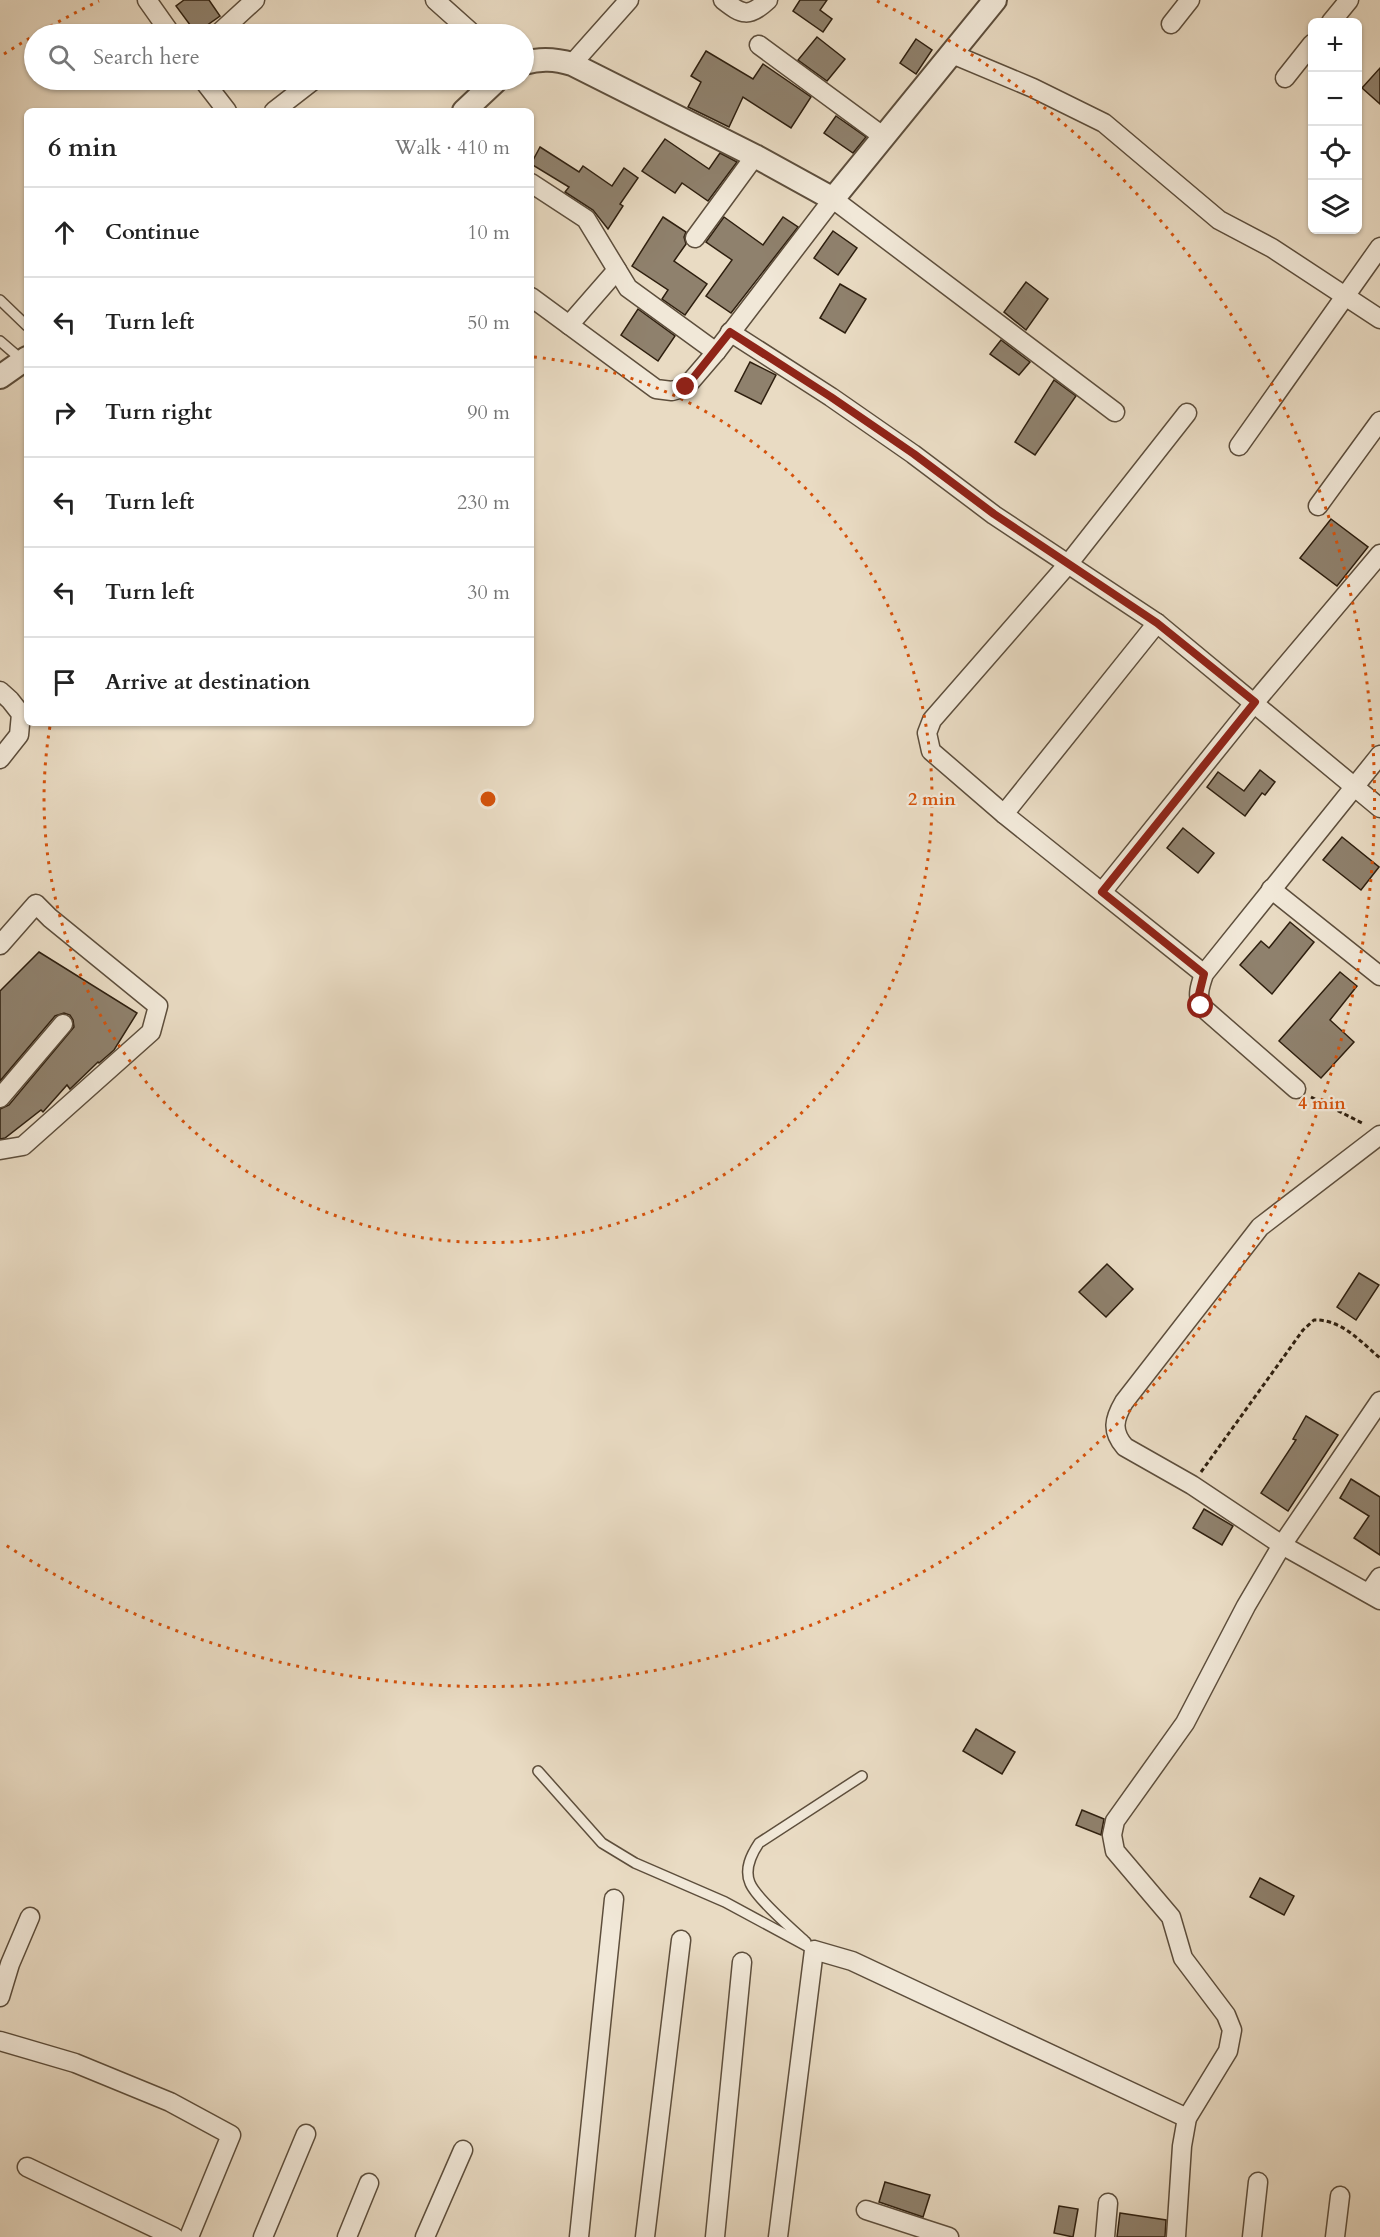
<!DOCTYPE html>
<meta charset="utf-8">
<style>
body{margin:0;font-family:Cardo,serif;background:#f6f6f6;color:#222}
.controls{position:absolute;right:18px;top:18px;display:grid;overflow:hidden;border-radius:9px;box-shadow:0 2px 4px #0004}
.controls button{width:54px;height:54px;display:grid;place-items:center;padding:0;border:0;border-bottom:2px solid #e0e0e0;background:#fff;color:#222;font:30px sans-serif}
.stop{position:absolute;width:18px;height:18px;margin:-14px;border:4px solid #8f2418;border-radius:50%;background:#fff}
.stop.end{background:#8f2418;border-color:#fff;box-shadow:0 2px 6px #0008}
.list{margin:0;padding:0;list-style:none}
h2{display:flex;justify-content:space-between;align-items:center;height:78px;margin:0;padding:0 24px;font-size:26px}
h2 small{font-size:20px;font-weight:400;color:#767676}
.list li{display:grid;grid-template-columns:39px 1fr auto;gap:18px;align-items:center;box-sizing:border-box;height:90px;padding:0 24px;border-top:2px solid #e0e0e0}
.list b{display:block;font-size:22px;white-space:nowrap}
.list em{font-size:20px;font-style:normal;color:#767676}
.icon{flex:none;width:33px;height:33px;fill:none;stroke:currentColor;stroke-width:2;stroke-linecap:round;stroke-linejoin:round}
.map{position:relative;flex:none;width:1380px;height:2237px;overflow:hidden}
.search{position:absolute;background:#fff;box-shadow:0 2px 4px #0004;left:24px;top:24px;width:510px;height:66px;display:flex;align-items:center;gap:15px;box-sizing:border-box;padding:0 21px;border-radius:33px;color:#767676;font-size:22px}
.panel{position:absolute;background:#fff;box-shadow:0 2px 4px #0004;left:24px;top:108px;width:510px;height:618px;border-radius:9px}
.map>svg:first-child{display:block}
.building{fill:#8f816d;stroke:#2e1f0f;stroke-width:1.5}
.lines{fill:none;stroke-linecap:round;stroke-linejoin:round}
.service-casing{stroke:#5d4e3c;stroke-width:12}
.minor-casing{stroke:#5d4e3c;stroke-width:21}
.tertiary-casing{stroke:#5d4e3c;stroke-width:26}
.path{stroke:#2e1f0f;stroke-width:3;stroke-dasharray:4.5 3;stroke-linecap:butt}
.service{stroke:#f1e8d8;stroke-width:9}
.minor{stroke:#f1e8d8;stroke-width:18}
.tertiary{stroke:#f1e8d8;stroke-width:22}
.route{stroke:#8f2418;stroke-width:8}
.ring{fill:none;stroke:#d5530c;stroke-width:3;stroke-dasharray:3 6}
.centre{fill:#d5530c;stroke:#f1e8d8;stroke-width:3}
.ring-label{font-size:18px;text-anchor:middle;font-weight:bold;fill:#d5530c;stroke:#f1e8d8;stroke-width:4.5;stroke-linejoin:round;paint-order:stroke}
</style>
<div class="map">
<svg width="1380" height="2237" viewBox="0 0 1380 2237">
<rect width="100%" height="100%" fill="#e9dbc3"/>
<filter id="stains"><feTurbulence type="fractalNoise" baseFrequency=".00333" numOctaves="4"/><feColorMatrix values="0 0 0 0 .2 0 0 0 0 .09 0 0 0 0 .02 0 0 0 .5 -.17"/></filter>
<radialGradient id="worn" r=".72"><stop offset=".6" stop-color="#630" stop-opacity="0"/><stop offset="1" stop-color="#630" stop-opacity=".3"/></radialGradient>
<!-- building -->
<g class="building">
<polygon points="184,0 209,0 220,16 196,33 176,6"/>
<polygon points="800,0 827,0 820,10 832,19 823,32 793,11"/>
<polygon points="817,37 845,59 827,81 798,60"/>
<polygon points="916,39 932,50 916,74 900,63"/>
<polygon points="706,51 753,79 763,64 811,97 791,128 743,97 729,127 688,107 701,82 691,76"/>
<polygon points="1380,68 1380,104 1362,88"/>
<polygon points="836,116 866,137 853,153 824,133"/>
<polygon points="665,139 709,169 720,153 737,162 708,201 682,183 675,193 642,171"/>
<polygon points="540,147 579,172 583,166 612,186 624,168 638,178 620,204 623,206 608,229 593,210 565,192 569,187 531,164"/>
<polygon points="663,217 686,232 684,237 686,244 674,261 707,284 685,315 662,299 668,290 632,266"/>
<polygon points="724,217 763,245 783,217 798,227 731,313 706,296 732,260 706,242"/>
<polygon points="833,231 857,248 838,275 814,258"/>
<polygon points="1026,282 1048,299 1026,330 1004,312"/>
<polygon points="840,284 866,299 845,333 820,318"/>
<polygon points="638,309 675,336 658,361 621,335"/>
<polygon points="1001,340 1030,362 1019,375 990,354"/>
<polygon points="750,362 776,375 761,404 735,391"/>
<polygon points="1054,380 1076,396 1035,455 1015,442"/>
<polygon points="1331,519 1368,547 1337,586 1300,558"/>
<polygon points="1260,770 1275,782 1265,795 1262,793 1245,816 1207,787 1218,772 1244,791"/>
<polygon points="1183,828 1214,853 1198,873 1167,848"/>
<polygon points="1342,837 1379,867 1361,890 1323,860"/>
<polygon points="1290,922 1314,942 1272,994 1240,965 1261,941 1269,948"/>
<polygon points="39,952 137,1013 114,1050 99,1063 98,1062 70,1089 67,1085 43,1112 41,1110 5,1138 0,1139 0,1109 9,1105 74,1027 73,1020 70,1015 64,1013 55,1016 0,1081 0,991"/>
<polygon points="1340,972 1357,986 1330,1020 1354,1042 1321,1078 1279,1041"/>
<polygon points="1107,1264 1133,1289 1106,1317 1079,1292"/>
<polygon points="1359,1273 1379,1285 1356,1320 1337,1307"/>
<polygon points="1306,1416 1338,1435 1288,1511 1261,1493 1296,1440 1293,1439"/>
<polygon points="1351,1479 1380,1497 1380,1555 1354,1538 1369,1516 1340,1498"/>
<polygon points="1204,1509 1233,1526 1222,1545 1193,1528"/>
<polygon points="976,1729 1015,1752 1002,1774 963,1751"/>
<polygon points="1082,1810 1104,1819 1101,1835 1076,1825"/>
<polygon points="1260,1878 1294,1896 1284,1915 1250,1897"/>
<polygon points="885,2182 930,2195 923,2217 879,2202"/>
<polygon points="1059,2206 1078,2209 1073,2237 1054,2233"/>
<polygon points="1120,2213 1166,2220 1165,2237 1117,2237"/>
</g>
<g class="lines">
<!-- service casing -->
<g class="service-casing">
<g id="service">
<polyline points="0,300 27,326"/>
<polyline points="0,341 22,360"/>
<polyline points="538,1771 602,1843 635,1863 725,1902 814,1950"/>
<path d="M806,1942C793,1930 756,1898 750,1883C744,1869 751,1855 759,1843L862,1776"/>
</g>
</g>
<!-- minor casing -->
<g class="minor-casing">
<g id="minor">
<polyline points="147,0 171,34"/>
<polyline points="435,0 473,34"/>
<path d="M723,0C742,15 749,18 768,0"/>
<polyline points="1331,22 1349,0"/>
<polyline points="1171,24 1190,0"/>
<polyline points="218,34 255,0"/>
<polyline points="759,45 884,137"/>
<polyline points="952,54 1033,88 1104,123 1219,220 1272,248 1380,319"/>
<polyline points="572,64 629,0"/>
<polyline points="1285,78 1312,44"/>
<polyline points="203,80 227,111"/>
<polyline points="274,111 314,80"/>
<polyline points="531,183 586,219 628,288 716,352"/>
<polyline points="695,238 755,156"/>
<polyline points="531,297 656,389 672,391 686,387 716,352 833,199 1115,412"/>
<polyline points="569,325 617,270"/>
<polyline points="730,332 831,397 913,454 994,515 1157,623 1380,808"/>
<polyline points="1187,413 1069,563 932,720 927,733 931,751 1004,814 1204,974"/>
<polyline points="1239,446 1380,247"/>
<polyline points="1318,506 1380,421"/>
<polyline points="0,691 10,700 21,714 19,735 0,759"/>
<polyline points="1004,814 1157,623"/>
<polyline points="1271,889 1380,976"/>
<polyline points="1102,892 1255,702 1380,554"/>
<polyline points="0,945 36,904 50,918 158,1006 151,1032 23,1146 0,1150"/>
<path d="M1296,1089L1201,1006C1197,994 1200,986 1204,974L1380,755"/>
<polyline points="0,1098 63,1024"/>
<path d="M1380,1135L1260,1227L1124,1402C1114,1419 1111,1431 1125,1447L1192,1485L1282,1545L1380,1600"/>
<polyline points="1369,1593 1380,1577"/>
<polyline points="0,1997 10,1964 30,1917"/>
<polyline points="0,2041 75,2063 170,2102 231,2135 189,2237"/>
<polyline points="27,2167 174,2237"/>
<polyline points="866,2210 949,2237"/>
<polyline points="263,2237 306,2134"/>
<polyline points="347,2237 369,2183"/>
<polyline points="425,2237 463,2150"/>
<polyline points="579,2237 614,1899"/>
<polyline points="645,2237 681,1940"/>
<polyline points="715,2237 742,1962"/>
<polyline points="778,2237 814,1950 852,1961 1187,2118"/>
<polyline points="1105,2237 1108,2203"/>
<polyline points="1176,2237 1182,2146 1187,2118 1228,2051 1232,2030 1226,2015 1183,1958 1171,1917 1115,1851 1112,1835 1115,1821 1185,1723 1246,1606 1282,1545 1380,1401"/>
<polyline points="1252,2237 1258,2182"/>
<polyline points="1335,2237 1340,2196"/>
</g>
</g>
<!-- tertiary casing -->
<g class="tertiary-casing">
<g id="tertiary">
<path d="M524,63C541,58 555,59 572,64L755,156L833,199L995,0"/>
<polyline points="464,111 497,80"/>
<polyline points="0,377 27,358"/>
</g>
</g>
<!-- path -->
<g class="path">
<polyline points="1311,1097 1364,1124"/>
<path d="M1201,1472L1303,1330L1314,1320C1341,1319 1360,1341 1380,1358"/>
</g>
<!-- service -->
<use href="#service" class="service"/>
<!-- minor -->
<use href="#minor" class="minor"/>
<!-- tertiary -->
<use href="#tertiary" class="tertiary"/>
</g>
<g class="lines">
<!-- route -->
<polyline class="route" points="686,387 730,332 831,397 914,454 994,514 1157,623 1255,702 1102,892 1204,974 1198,998 1201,1006"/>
</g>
<!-- distance rings -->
<g class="ring">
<path d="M534 357A444 444 0 1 1 50 726"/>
<path d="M4 54A888 888 0 0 1 99 1M877 1A888 888 0 1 1 4 1544"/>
</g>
<circle cx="488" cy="799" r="9" class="centre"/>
<g class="ring-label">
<text x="932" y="805">2 min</text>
<text x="1322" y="1109">4 min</text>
</g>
<rect width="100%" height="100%" filter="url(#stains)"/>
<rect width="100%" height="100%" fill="url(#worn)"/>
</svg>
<div class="controls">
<button>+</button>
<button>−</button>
<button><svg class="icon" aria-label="locate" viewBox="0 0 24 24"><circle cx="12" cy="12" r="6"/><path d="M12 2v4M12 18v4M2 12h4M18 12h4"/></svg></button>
<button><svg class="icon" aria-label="layers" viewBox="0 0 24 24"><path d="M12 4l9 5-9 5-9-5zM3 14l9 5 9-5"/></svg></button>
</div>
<div class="stop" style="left:1201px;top:1006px"></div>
<div class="stop end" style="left:686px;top:387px"></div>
<div class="search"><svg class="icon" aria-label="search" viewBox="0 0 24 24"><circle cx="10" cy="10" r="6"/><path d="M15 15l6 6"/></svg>Search here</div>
<section class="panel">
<h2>6 min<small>Walk · 410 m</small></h2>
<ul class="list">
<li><svg class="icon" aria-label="ahead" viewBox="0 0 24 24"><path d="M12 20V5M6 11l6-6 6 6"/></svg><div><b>Continue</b></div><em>10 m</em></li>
<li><svg class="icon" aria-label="left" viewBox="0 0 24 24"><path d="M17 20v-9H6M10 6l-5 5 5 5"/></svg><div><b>Turn left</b></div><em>50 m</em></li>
<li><svg class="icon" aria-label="right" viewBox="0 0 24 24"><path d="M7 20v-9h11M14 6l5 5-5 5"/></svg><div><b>Turn right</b></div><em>90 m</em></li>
<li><svg class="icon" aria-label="left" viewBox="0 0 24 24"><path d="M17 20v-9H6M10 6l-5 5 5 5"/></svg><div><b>Turn left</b></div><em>230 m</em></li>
<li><svg class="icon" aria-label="left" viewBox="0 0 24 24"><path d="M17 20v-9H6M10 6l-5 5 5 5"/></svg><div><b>Turn left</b></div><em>30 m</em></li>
<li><svg class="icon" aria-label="arrive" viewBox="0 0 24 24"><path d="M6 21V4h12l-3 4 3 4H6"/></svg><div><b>Arrive at destination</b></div></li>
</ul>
</section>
</div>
